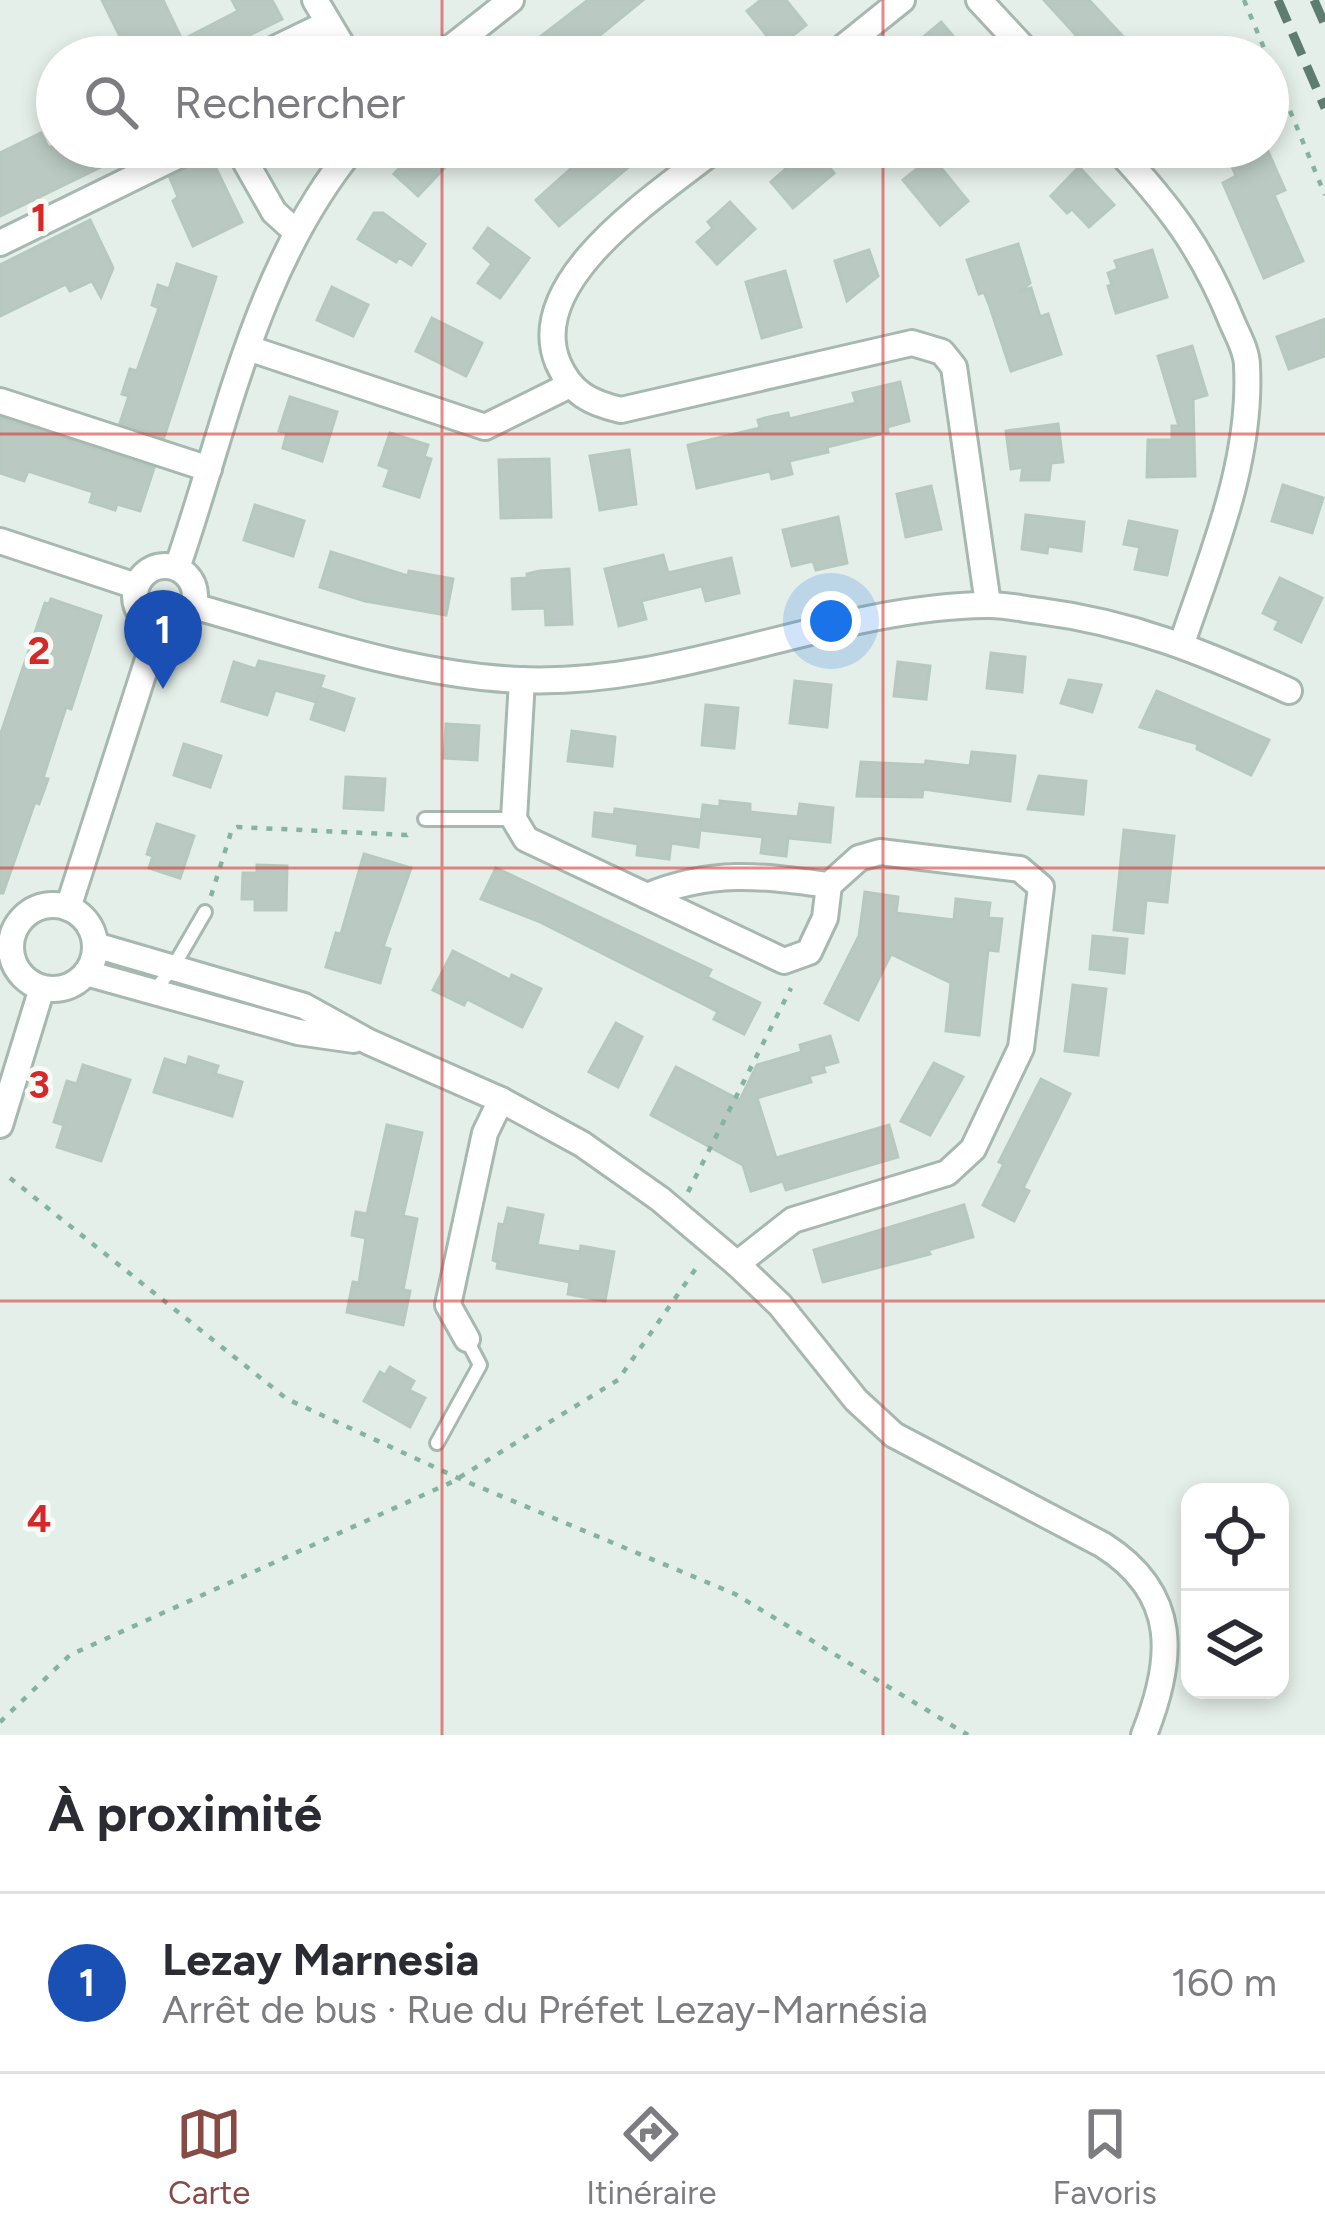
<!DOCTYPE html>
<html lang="fr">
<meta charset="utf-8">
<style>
body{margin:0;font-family:Figtree,sans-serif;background:#f7f7f7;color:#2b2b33}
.controls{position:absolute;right:36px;bottom:36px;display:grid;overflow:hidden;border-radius:24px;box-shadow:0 6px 18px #0003}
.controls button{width:108px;height:108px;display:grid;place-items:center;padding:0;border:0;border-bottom:3px solid #e1e1e2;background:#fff;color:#2b2b33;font:60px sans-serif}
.you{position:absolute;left:831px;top:621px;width:42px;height:42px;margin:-30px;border:9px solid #fff;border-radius:50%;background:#1a73e8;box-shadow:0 0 0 18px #1a73e833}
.badge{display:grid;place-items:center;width:78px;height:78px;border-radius:50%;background:#874a45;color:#fff;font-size:39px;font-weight:700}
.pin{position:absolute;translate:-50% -99px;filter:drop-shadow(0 3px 6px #0008)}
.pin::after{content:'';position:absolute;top:63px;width:42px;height:36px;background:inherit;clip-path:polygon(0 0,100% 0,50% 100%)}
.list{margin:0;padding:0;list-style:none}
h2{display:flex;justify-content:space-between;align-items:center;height:156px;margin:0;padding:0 48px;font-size:51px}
h2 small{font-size:39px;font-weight:400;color:#7c7c81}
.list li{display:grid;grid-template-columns:78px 1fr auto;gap:36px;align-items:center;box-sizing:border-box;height:180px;padding:0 48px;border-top:3px solid #e1e1e2}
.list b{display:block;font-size:45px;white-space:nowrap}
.list p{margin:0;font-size:39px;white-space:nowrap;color:#7c7c81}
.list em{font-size:39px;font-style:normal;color:#7c7c81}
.icon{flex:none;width:66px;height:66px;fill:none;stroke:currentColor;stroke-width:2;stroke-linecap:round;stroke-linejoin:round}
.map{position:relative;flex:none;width:1325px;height:1735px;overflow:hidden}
.search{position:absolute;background:#fff;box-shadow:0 6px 18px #0003;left:36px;right:36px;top:36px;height:132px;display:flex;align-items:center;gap:30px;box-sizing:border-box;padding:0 42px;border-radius:66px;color:#7c7c81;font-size:45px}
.sheet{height:336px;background:#fff}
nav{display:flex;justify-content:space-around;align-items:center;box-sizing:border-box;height:168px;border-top:3px solid #e1e1e2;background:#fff;font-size:33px;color:#7c7c81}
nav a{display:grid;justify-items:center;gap:6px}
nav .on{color:#874a45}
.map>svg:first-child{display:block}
.building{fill:#bacac2;stroke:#b7c9bf;stroke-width:3}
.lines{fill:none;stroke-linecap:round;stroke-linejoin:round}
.lane-casing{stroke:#a7b8b0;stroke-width:18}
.street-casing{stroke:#a7b8b0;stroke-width:30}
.path{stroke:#84b39f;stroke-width:4.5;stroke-dasharray:6 9;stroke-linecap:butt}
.lane{stroke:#fff;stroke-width:12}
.street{stroke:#fff;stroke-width:24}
.rail{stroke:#5e7d71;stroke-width:9;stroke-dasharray:24 12;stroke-linecap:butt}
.grid{fill:none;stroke:#d62828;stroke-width:3;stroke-opacity:0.55}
.grid-label{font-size:39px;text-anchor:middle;font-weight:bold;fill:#d62828;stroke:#f6fbf8;stroke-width:10;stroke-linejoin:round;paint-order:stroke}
</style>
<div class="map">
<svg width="1325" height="1735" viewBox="0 0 1325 1735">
<rect width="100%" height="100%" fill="#e5efe9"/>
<!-- building -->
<g class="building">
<polygon points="102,0 163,0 182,40 238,11 232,0 272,0 282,19 205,57 130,57"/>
<polygon points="588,0 643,0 573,57 514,57"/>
<polygon points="761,0 786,0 806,25 777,48 747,11"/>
<polygon points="1044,0 1089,0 1142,57 1096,57"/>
<polygon points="941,22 971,57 900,57"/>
<polygon points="41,133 48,147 142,147 0,216 0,153"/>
<polygon points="420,147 464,147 418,196 394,174"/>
<polygon points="595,147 652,147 559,226 536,200"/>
<polygon points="767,147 812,147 834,173 793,208 771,182 786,169"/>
<polygon points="1256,147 1266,147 1285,190 1274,195 1303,261 1264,278 1223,183 1236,176 1229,159"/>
<polygon points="210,156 242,222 193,246 173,201 178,197 170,178"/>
<polygon points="932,157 968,201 940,225 903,180"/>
<polygon points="1079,167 1114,205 1089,227 1072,209 1067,213 1051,196"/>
<polygon points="730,202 755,229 717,264 697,242 713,228 708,222"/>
<polygon points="374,213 383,213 425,244 411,265 399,257 396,262 358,239"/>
<polygon points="90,220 113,268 101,297 92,281 70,291 66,284 0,316 0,265"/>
<polygon points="488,228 529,258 500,298 478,283 492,264 474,248"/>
<polygon points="1018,244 1030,283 1019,292 1031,288 1040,317 1048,314 1061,354 1011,371 989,304 984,292 979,294 967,260"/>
<polygon points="869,250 878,276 847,301 835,261"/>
<polygon points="1152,250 1167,297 1116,313 1108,286 1112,285 1108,273 1118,269 1115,261"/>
<polygon points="177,264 216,277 164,437 120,423 129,396 122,394 130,369 137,371 159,308 152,305 158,285 169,289"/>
<polygon points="785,271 801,327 762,338 746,282"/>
<polygon points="332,287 368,305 353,336 317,320"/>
<polygon points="432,318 482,343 466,376 416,351"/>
<polygon points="1325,319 1325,356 1289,369 1277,337"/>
<polygon points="1192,346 1207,395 1193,399 1195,476 1147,477 1148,440 1172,440 1172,426 1179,426 1158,356"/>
<polygon points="900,382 909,421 887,427 888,432 827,447 828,452 789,461 792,474 772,479 770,471 697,488 688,445 760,428 758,420 769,417 788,413 789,419 856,403 853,393"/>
<polygon points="290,397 337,412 322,461 283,448 287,433 279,431"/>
<polygon points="0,418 154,468 140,511 117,504 115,510 90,502 93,492 28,471 24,481 0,473"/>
<polygon points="1058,424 1063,462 1051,463 1049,480 1021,480 1023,467 1011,469 1006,431"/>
<polygon points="390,433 428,445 424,457 431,459 419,497 384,486 390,469 379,465"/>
<polygon points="629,450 636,504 600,510 590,456"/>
<polygon points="549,459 551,517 501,518 499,460"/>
<polygon points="1283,485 1323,498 1312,533 1272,521"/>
<polygon points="931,486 941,529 906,537 897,494"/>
<polygon points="255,505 304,521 293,556 244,540"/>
<polygon points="1026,515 1084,522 1081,551 1048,546 1047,553 1022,549"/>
<polygon points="838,517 847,563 816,570 813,561 792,566 783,530"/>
<polygon points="1129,521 1177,531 1167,575 1135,569 1140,547 1124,544"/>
<polygon points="331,552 408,576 409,571 453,579 446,615 365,601 320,587"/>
<polygon points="663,555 668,573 731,558 739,593 706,601 702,586 641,601 646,619 619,626 605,569"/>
<polygon points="569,569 572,624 546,625 545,608 513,609 512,579 527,578 527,574 540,571"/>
<polygon points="1280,578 1322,598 1301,642 1275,629 1279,621 1263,613"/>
<polygon points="51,599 101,616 71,709 66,707 43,778 48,779 39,804 35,802 3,893 0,893 0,736 45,603 49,604"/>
<polygon points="991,653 1025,657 1022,692 987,688"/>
<polygon points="259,661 324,676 320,688 354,699 344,730 311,719 319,694 316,702 275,690 267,715 222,701 234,662 256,669"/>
<polygon points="898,662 930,666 926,699 894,696"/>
<polygon points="1069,680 1101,685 1092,712 1061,703"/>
<polygon points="795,681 831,685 827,727 790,723"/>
<polygon points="1157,691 1269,740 1251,775 1197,749 1198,744 1140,727"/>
<polygon points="706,705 738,708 734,748 702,745"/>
<polygon points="446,724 479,726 477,760 444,758"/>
<polygon points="572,731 615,737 612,766 568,761"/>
<polygon points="184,744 221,756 210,787 174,775"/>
<polygon points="972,752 1015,756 1010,801 923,789 922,797 857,796 861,762 925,765 926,761 970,766"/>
<polygon points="1039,776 1086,781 1083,814 1028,809"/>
<polygon points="346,777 385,779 383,810 344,808"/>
<polygon points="720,801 750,804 750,812 798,817 800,804 833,808 830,842 788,838 786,856 761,853 763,837 700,830 703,805 720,807"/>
<polygon points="615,809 701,820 698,847 671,843 669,859 637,855 638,844 593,836 595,813 614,815"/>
<polygon points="157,824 194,836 180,878 149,868 153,856 147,854"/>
<polygon points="1124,830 1174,836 1167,902 1146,900 1143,933 1114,930"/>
<polygon points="364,854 411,868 383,947 390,949 380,983 326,967 336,933 341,934"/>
<polygon points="257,865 287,866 286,910 255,910 255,899 242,899 243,873 257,873"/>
<polygon points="496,868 711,970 707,977 760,1003 744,1034 714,1019 718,1012 707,1006 538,921 481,899"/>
<polygon points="865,892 898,897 896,913 954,920 956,899 990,903 988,918 1002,919 998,951 988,950 979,1035 946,1031 951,983 891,954 858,1020 825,1003 859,936"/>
<polygon points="1093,936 1127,939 1124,973 1090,969"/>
<polygon points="453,951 510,980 512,975 541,989 522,1027 467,999 464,1005 433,990"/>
<polygon points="1073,985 1106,989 1098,1055 1065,1051"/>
<polygon points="616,1023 642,1037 618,1087 589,1072"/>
<polygon points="830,1036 838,1062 823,1066 825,1072 809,1076 811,1082 757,1098 776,1158 889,1125 898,1157 786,1190 783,1181 751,1191 743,1165 651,1115 676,1067 740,1100 757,1065 802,1052 800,1045"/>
<polygon points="189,1057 218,1066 215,1074 242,1082 232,1116 154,1092 165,1059 187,1066"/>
<polygon points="934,1063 963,1077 930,1135 901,1121"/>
<polygon points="83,1065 130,1080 101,1161 57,1147 64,1125 54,1122 67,1081 77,1084"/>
<polygon points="1041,1079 1070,1094 1023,1188 1029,1191 1014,1221 983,1205 1004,1164 999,1162"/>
<polygon points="387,1125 422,1133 403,1216 417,1219 403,1290 410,1291 403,1325 347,1312 353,1282 359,1283 366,1238 352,1235 356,1212 367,1214"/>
<polygon points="964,1205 973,1237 928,1250 930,1254 823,1282 814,1250"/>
<polygon points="508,1208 543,1215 537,1245 580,1252 581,1246 614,1252 605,1301 568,1294 570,1282 497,1268 498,1262 493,1260 499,1224 504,1225"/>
<polygon points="390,1367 414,1381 409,1390 425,1398 410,1427 364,1401 380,1372 385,1375"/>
</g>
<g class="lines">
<!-- lane casing -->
<g class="lane-casing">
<g id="lane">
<polyline points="425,819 514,819"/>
<polyline points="153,992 172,969 205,912"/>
<polyline points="437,1443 480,1365 467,1340"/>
</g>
</g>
<!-- street casing -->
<g class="street-casing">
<g id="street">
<polyline points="315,0 349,57"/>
<polyline points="979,0 1032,57"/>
<polyline points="258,57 328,23"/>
<polyline points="439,57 511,0"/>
<polyline points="831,57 902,0"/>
<polyline points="237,147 274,212 295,231"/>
<path d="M718,147C662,192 523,279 558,363C571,393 590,403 621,410L912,343L942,352L954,367L988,604"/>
<path d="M1115,147C1169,205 1202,248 1232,322C1238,336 1247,351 1247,366C1252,461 1212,555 1182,643"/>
<polyline points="0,243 196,147"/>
<polyline points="248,348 485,427 570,385"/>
<polyline points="0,401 209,469"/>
<polyline points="0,541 136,586"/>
<circle cx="165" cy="596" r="30"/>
<path d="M177,568C227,424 255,267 354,147"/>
<path d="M193,606C300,636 408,675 520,680C681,687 829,607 986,605C1003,604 1022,609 1040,611C1133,623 1205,653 1289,691"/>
<path d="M522,680L514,819L526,839L647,896C713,869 761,876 829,885L859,858L880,852L1020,869L1041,887L1021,1048L973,1149L947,1173L793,1220L737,1264"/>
<polyline points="647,896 784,961 809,952 825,918 829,885"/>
<circle cx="53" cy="947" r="42"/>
<polyline points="68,908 159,625"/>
<path d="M95,945L304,1006L369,1042L501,1100L582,1144L660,1199L737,1264L780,1305L856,1400L894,1435L1103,1545C1180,1594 1174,1660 1144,1735"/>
<polyline points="86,973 298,1032 354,1040"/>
<polyline points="0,1125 42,988"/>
<polyline points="467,1339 448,1305 485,1133 501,1100"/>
</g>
</g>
<!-- path -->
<g class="path">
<polyline points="1244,0 1325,195"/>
<polyline points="211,896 232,829 237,827 407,835 413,830"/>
<polyline points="10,1178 287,1399 458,1478 735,1594 968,1735"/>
<polyline points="688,1192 791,988"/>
<polyline points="0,1722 70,1655 452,1482 618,1380 699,1264"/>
</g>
<!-- lane -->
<use href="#lane" class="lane"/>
<!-- street -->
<use href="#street" class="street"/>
<!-- rail -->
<g class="rail">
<polyline points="1278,0 1325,108"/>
<polyline points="1314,0 1325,25"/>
</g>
</g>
<!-- grid -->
<path class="grid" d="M442,0V57M883,0V57M442,147V1735M883,147V1735M0,434H1325M0,868H1325M0,1301H1325"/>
<g class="grid-label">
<text x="39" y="231">1</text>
<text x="39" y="664">2</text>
<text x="39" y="1098">3</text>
<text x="39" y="1532">4</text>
</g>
</svg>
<div class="controls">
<button><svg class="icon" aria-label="locate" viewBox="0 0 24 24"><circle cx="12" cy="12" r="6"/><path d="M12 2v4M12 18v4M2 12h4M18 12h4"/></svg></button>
<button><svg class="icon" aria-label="layers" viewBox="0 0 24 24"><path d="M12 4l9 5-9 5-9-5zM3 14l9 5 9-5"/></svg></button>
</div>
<div class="you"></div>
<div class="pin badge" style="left:163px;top:689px;background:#1a4fb4">1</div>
<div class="search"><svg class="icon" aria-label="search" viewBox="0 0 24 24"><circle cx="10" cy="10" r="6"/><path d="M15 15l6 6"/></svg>Rechercher</div>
</div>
<section class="sheet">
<h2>À proximité<small></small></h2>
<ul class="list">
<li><span class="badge" style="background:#1a4fb4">1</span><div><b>Lezay Marnesia</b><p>Arrêt de bus · Rue du Préfet Lezay-Marnésia</p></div><em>160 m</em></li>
</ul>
</section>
<nav>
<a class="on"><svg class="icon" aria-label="map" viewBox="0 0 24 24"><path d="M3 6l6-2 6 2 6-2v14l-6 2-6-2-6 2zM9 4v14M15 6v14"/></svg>Carte</a>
<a><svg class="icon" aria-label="directions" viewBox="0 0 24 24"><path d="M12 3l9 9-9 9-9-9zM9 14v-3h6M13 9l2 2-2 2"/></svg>Itinéraire</a>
<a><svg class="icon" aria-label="saved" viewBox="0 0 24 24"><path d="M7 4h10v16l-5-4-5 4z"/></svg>Favoris</a>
</nav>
